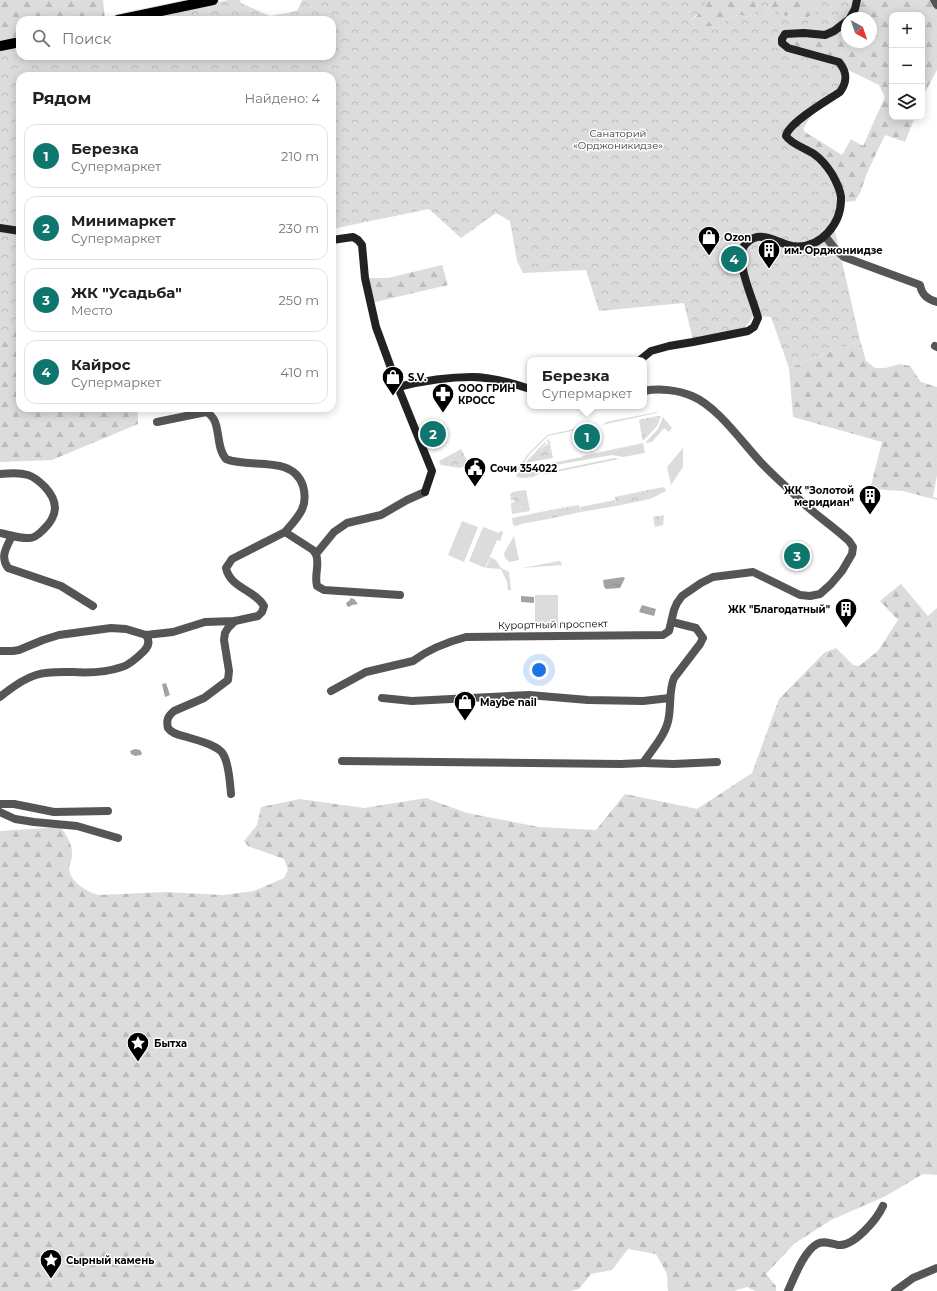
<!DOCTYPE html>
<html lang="ru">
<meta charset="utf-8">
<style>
body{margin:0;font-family:Montserrat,sans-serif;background:#f2f2f2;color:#202124}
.controls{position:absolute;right:12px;top:12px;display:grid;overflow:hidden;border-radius:8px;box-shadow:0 2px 10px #0003}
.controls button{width:36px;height:36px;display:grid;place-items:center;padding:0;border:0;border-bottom:1px solid #e0e0e0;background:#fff;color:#202124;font:20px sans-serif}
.compass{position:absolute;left:841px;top:12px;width:36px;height:36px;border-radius:50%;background:#fff;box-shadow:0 2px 10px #0003;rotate:140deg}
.you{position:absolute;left:539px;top:670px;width:14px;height:14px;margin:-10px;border:3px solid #fff;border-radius:50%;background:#1a73e8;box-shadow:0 0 0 6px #1a73e833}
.badge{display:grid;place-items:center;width:26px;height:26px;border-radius:50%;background:#0f766e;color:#fff;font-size:13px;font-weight:700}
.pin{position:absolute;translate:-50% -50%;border:2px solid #fff;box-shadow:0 1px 4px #0006}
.popup{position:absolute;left:527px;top:357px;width:120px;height:52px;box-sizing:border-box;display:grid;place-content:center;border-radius:8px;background:#fff;filter:drop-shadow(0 1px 3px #0005);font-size:13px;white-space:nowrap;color:#757577}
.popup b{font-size:15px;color:#202124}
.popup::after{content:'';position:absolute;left:50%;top:100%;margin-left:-8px;border:8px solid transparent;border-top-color:#fff}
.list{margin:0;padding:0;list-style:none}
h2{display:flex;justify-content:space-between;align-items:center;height:52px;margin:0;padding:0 16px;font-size:17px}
h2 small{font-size:13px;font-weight:400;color:#757577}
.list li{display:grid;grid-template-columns:26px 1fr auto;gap:12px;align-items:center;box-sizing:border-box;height:64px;margin:0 8px 8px;padding:0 8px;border:1px solid #e0e0e0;border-radius:12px}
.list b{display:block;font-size:15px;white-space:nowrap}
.list p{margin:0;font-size:13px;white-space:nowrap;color:#757577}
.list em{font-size:13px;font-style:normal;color:#757577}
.icon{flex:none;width:22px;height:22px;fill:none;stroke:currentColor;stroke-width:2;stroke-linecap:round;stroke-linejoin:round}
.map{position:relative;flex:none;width:937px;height:1291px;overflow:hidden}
.search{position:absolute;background:#fff;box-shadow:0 2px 10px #0003;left:16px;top:16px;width:320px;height:44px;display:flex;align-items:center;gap:10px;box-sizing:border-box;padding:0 14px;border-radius:12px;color:#757577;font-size:15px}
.panel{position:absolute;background:#fff;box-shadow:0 2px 10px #0003;left:16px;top:72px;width:320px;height:340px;border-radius:12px}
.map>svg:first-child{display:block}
.grass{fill:#dcdcdc}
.forest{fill:url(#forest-firs)}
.park{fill:url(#park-crowns)}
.water{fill:url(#water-ripples)}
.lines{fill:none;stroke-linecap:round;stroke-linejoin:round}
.primary-casing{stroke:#dbdbdb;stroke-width:12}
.street{stroke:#555;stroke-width:8}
.secondary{stroke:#222;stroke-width:8}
.primary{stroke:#000;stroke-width:10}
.labels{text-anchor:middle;stroke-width:3;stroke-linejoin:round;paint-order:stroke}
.park-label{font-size:10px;fill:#333;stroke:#fff}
.poi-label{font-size:10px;font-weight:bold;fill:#000;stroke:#fff;text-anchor:start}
.street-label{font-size:10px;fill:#000;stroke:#fff}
</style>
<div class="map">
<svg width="937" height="1291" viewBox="0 0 937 1291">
<defs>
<pattern id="forest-firs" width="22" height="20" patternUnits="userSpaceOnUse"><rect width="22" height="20" fill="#dcdcdc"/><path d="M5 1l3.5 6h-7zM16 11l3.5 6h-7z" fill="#bbb"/></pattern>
<pattern id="park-crowns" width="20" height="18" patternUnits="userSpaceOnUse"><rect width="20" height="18" fill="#dcdcdc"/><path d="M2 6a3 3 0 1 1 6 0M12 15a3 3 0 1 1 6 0" fill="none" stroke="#bbb"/></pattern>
<pattern id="water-ripples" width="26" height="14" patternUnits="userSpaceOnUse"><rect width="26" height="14" fill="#a3a3a3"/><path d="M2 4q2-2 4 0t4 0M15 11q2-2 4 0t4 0" fill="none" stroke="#8b8b8b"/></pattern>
</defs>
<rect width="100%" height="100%" fill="#fff"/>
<!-- grass -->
<g class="grass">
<polygon points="657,412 657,413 602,425 606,422"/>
<polygon points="657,416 661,416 657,426 643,441 642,438 656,423"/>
<polygon points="663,417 672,428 669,432 664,428 652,442 645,443 658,429"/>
<polygon points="592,425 595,426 548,436 529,455 518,471 516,471 528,454 547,435"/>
<polygon points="549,439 553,458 525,463 545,442 546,444 537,453 551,454 547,440"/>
<polygon points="643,443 645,453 623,457 612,455 556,465 533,477 522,478 516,477 517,474 522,469 582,457 582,456"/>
<polygon points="683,448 683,467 671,485 667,467"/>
<polygon points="614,458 619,459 542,475 547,472"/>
<polygon points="664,487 666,491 650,499 648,490"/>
<polygon points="526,490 530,511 512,514 511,503 514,502 515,508 523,507 513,500 511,501 510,494 513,492"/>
<polygon points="615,500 616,506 581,512 580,507"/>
<polygon points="579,504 547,512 548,519 521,524 516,526 513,525 512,518"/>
<polygon points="462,521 478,527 464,562 448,555"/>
<polygon points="483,527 499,533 501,530 503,533 500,541 497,540 485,568 469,561"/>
<polygon points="514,536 519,560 509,562 505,558 504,553"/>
<polygon points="490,557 496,560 501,568 509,572 511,590 508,590 507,582 501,569 486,568"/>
<polygon points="559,561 561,562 562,565 522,568"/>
<rect x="535" y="595" width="23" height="33"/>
</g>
<!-- forest -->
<g class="forest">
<polygon points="0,0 103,0 105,20 20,20 20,408 138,408 138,424 52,460 0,462"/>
<path d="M704,0H758L755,12L748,17C732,12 729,19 717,28L709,26L697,30L690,21L697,16L704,1Z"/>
<path d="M774,0H812L814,2L818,9C802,26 802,12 785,16L775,10V13L770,15L766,13Z"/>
<polygon points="856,0 937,0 937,70 922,98 922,15 892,15 892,117 915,117 905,142 885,135 867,173 860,193 855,201 846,202 786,136 815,110 803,129 805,132 842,155 851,139 863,146 885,97 879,85 844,68 795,51 782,38 847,20 847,42 871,42 871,18 850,18"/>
<polygon points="442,265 448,285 371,303 365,278 388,278"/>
<polygon points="860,340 866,361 875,368 885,368 900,364 910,366 921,382 937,387 937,475 933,497 937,498 937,500 903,491 870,489 882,442 793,417 789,368"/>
<path d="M901,584L928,616L937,608V1175L923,1174L886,1196L831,1220L794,1244L766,1274L776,1286V1291H755L747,1287L734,1291H668L667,1274L656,1254L628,1249L612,1270L591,1274L579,1289L570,1291H0V831L60,827C67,835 73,845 72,856C72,860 69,864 69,868C69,881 87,892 98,895L166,892L223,895L254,891L284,878L288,870L284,859L248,846L244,841L257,825L261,807L300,799L364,808L426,798L467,813L539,827L596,830L625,794L697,809L752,773L779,699L824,653L836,648L853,665L859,666L878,651L898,620L880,601Z"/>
</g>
<!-- park -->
<g class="park">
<path d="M229,0H240L241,3L270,16L297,11L302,0H704L706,7L690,21L697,29L709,26L717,28C729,19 732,12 748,17L755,12L758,0H774L766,13L770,15L775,13V9L785,16C802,12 802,26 818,9L814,2L812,0H856L855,9L831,33L791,32L782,43L838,62L844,86L786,133L814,154L839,189L834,227L860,340L789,368L771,317L753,316C744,338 713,337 693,340L684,303L599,311L586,270L523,273L517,261L510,221L496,213L461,238L429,209L332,229V76H20V330L0,338V47L20,43V56H332V20H121Z"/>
<polygon points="657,416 656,423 642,438 639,420"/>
<polygon points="548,444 551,454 538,457 536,453"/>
<polygon points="461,449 469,464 460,468 441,465 439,461"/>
<polygon points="648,490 650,499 616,506 615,497"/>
<polygon points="521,494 523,507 515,508 513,495"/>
<polygon points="579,505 581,512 548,519 546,512"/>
<polygon points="664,515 663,525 655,527 653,517"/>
</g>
<!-- water -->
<g class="water">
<polygon points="623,577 625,578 620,588 606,589 604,587 603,580"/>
<polygon points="521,596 534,597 534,603 521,602"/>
<polygon points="350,598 354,599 358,604 352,605 349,607 347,606 346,603 350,600"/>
<polygon points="642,605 656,609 654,616 639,612"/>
<polygon points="166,683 170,695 165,697 162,684"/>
<polygon points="135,749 140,750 142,753 141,755 135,756 131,754 130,751"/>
</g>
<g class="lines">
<!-- primary casing -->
<g class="primary-casing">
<g id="primary">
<polyline points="118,20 213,0"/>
<polyline points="0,46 20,42"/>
</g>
</g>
<!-- street -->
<g class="street">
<polyline points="934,0 937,5"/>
<path d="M825,236L835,249L844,257L920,285C922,295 927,299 937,302"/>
<polyline points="935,346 937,347"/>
<path d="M157,422L206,412C223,420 214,446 226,459C249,469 293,454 303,486C309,507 298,517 285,532"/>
<path d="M0,474C9,473 19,472 28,475C35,477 40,482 45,487C59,502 58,516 43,530C40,533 35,538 30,538C21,539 10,535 0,533"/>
<path d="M12,536C6,548 0,557 8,568L61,586L93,606"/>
<path d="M400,595L324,590L317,586C314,575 320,565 316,554L334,532L347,523L381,515L407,500L425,492"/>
<path d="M0,651H13L19,650L43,640L59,635L111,628L126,629L146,635L173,632L205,622L235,621L258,616L262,612L264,606C255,590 230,588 226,568L232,559L285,532L313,550L316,554"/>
<path d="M331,691L366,672L413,661C429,649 447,642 466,637L663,635L669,631L674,610L677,603L682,596L701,583L713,577L753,572L800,595L810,596L820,594L831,584L842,571L852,554L853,547L849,541C834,527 817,516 802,502C787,487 770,473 756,457C739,438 716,406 692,396C678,390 659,388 644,391"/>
<path d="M0,697C11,688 23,679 36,675C48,671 61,672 73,672C88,673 107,672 122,667C129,665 138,657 144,651C149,646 150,641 146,635"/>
<polyline points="382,698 412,701 529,695 588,700 643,701 670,698"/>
<path d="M342,761L621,764L643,763C653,748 667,734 669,716C671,703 669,690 674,678L700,644L703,638L696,628L672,622"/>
<polyline points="643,763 674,764 717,762"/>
<path d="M231,794C230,783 229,763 223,754C218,745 196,740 187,737C180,735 172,734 168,728C166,720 168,716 174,711L204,698L228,680L229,671L224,640L225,633L228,628L235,621"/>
<polyline points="0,804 14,804 54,812 108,811"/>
<polyline points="0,812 15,819 34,822 77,826 118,838"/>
<path d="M788,1291C794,1278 804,1251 817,1244C824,1240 831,1244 838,1245C854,1247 877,1219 883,1206"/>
<polyline points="895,1291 913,1278 937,1268"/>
</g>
<!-- secondary -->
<g class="secondary">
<polyline points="850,18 855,9 857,0"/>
<polyline points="0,228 20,231"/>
<polyline points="332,240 353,237 358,240 362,245 365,278 376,327 398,387 432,471 425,492"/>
<path d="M640,360L651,351L669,346L693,342L748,331L754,327L758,318C754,301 736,264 743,248C745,243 752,238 757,237C769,235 781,244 792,246C821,250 842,223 841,197C840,189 836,181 832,174C827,166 821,159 814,154C805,148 791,144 786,136C788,123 828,100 840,92C848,81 847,72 839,62L788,48L782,43V39L785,34L804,33L825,35L834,31L847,21"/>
<path d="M398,387C422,381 447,377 472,377C491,377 512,383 530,389"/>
</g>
<!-- primary -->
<use href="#primary" class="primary"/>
</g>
<!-- icons -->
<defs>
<g id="shop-pin" transform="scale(1.15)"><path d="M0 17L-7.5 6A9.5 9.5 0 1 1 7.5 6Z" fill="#000" stroke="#fff"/><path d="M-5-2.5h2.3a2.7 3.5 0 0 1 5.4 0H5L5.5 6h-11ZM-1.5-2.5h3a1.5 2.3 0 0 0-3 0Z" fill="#fff"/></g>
<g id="building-pin" transform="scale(1.15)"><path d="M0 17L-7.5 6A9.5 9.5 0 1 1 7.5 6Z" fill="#000" stroke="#fff"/><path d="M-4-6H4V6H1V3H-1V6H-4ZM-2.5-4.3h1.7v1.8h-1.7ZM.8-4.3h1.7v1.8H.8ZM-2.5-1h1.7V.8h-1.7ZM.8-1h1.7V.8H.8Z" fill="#fff"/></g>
<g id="pharmacy-pin" transform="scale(1.15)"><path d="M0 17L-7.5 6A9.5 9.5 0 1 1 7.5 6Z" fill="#000" stroke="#fff"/><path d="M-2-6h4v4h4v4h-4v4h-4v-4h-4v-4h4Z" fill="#fff"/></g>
<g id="civic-pin" transform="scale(1.15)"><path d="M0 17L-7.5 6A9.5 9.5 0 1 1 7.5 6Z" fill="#000" stroke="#fff"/><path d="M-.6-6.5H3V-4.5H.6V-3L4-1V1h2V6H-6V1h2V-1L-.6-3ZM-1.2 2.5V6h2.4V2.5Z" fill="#fff"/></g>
<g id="sight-pin" transform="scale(1.15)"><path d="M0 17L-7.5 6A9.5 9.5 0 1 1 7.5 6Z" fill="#000" stroke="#fff"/><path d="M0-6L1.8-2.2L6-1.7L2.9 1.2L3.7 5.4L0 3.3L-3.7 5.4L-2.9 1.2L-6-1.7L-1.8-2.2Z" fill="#fff"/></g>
</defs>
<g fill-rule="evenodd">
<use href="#shop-pin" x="709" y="237"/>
<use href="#building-pin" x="769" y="250"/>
<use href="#shop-pin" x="393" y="377"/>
<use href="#pharmacy-pin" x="443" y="394"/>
<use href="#civic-pin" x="475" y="468"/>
<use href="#building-pin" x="870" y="496"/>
<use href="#building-pin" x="846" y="609"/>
<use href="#shop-pin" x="465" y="702"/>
<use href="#sight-pin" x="138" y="1043"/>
<use href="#sight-pin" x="51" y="1260"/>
</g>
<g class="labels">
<!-- park labels -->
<g class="park-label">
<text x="618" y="137">Санаторий<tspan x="618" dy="12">«Орджоникидзе»</tspan></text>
</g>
<!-- poi labels -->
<g class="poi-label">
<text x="724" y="241">Ozon</text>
<text x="784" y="254">им. Орджониидзе</text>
<text x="408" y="381">S.V.</text>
<text x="458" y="392">ООО ГРИН<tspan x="458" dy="12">КРОСС</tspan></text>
<text x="490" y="472">Сочи 354022</text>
<text x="854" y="494" text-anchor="end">ЖК "Золотой<tspan x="854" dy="12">меридиан"</tspan></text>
<text x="830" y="613" text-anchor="end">ЖК "Благодатный"</text>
<text x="480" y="706">Maybe nail</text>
<text x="154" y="1047">Бытха</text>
<text x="66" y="1264">Сырный камень</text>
</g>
<!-- street labels -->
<g class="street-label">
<text transform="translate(553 624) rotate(-1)" y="4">Курортный проспект</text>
</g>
</g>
</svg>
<div class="controls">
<button>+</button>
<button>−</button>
<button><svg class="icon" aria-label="layers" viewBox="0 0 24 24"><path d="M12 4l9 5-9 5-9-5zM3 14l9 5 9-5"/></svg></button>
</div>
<svg class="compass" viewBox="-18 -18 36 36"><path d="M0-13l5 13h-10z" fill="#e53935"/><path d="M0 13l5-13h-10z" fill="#757577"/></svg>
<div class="you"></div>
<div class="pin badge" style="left:587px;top:437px">1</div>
<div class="popup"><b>Березка</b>Супермаркет</div>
<div class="pin badge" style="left:433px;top:434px">2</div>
<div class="pin badge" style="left:797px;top:556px">3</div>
<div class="pin badge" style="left:734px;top:259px">4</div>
<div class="search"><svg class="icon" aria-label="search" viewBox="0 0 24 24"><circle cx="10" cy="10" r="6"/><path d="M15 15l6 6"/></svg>Поиск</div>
<section class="panel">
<h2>Рядом<small>Найдено: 4</small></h2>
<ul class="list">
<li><span class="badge">1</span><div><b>Березка</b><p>Супермаркет</p></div><em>210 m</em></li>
<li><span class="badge">2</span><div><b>Минимаркет</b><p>Супермаркет</p></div><em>230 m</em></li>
<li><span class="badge">3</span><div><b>ЖК &quot;Усадьба&quot;</b><p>Место</p></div><em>250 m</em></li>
<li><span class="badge">4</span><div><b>Кайрос</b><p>Супермаркет</p></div><em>410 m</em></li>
</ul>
</section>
</div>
